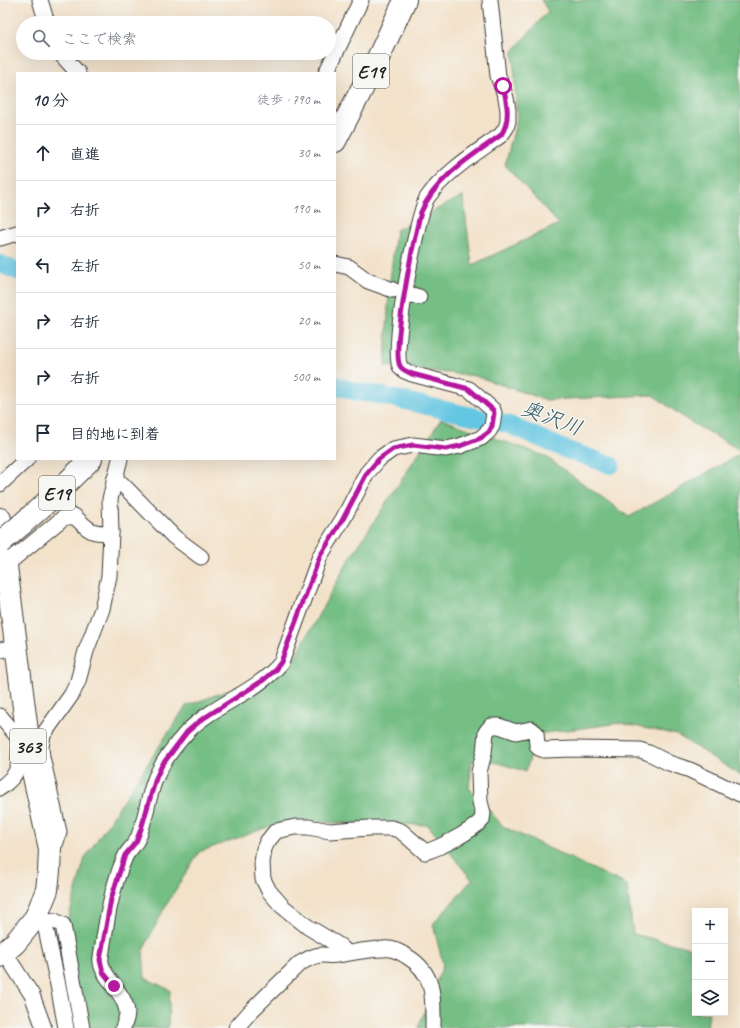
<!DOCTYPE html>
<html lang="ja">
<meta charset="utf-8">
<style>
body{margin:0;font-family:Caveat,"Klee One",sans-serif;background:#f6f6f7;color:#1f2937}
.controls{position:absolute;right:12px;bottom:12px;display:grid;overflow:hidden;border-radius:0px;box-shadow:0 4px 16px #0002}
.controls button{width:36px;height:36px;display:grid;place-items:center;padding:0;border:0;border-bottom:1px solid #e0e1e3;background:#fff;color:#1f2937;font:20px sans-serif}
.stop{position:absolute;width:12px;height:12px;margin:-9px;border:3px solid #b5179e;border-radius:50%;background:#fff}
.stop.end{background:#b5179e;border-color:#fff;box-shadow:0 1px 4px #0008}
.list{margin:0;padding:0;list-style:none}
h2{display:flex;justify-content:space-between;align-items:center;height:52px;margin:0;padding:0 16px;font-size:17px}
h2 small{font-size:13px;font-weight:400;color:#747a83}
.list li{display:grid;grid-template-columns:26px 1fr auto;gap:12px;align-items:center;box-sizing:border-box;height:56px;padding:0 16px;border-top:1px solid #e0e1e3}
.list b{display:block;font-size:15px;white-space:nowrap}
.list em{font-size:13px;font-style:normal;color:#747a83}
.icon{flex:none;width:22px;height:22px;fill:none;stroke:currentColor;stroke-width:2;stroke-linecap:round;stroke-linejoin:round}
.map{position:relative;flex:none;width:740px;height:1028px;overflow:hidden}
.search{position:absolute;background:#fff;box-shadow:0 4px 16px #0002;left:16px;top:16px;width:320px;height:44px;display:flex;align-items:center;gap:10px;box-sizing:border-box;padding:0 14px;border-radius:22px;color:#747a83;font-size:15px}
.panel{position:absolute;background:#fff;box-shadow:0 4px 16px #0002;left:16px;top:72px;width:320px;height:388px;border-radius:0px}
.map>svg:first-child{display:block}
.forest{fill:#75be84;stroke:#486d50}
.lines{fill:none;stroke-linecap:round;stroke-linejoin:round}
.river{stroke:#64c6e2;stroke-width:18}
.minor-casing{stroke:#3c3a36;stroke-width:17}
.highway-casing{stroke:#3c3a36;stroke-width:24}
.minor{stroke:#fff;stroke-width:15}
.highway{stroke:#fff;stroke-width:22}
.highway-bridge-casing{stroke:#3c3a36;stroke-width:24;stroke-linecap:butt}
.highway-bridge{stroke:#fff;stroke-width:22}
.route{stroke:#b5179e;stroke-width:5}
.labels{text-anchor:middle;stroke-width:3;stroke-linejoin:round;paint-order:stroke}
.shield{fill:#f6f6f2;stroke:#5d5d5c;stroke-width:1}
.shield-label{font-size:19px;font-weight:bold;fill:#1c1c1c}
.water-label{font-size:21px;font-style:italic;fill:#355861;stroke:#f6f6f2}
</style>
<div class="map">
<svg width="740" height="1028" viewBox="0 0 740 1028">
<rect width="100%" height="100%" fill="#f6f6f2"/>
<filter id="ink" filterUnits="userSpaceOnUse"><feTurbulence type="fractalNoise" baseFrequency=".025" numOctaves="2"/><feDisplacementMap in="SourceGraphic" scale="8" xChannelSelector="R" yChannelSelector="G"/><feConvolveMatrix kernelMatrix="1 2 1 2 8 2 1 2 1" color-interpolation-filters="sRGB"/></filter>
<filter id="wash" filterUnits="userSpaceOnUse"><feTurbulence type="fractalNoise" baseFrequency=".012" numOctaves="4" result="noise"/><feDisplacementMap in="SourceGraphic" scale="16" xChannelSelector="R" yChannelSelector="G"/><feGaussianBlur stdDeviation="0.9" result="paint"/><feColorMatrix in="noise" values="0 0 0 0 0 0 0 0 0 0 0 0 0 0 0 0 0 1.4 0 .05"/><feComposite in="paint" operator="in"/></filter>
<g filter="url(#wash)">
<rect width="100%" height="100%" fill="#f3e2ca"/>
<!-- forest -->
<g class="forest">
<polygon points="541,0 740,0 740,450 690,422 653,395 546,400 475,376 385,366 389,288 396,230 463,196 472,265 559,224 505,165 517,119 513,51 548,11"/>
<polygon points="441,419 545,456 629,517 740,454 740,775 677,735 620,723 537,734 526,771 494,762 472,761 469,788 504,827 627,885 633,934 695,949 695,1013 709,1013 707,1028 418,1028 443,965 433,924 472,880 428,825 303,822 268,827 199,852 165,907 143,950 145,978 170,990 168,1028 73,1028 59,952 85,858 186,706 289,668 349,560"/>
</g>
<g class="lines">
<!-- river -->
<g class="river">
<polyline points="0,264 17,271"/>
<polyline points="335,385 357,392 374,394 507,424 567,450 611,465"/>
</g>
</g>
</g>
<g filter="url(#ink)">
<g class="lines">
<!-- minor casing -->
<g class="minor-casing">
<g id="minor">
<polyline points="40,0 47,23"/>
<polyline points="60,53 78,73"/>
<polyline points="326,73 361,0"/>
<polyline points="0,238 17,233"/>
<polyline points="335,264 349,267 368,281 393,290"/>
<polyline points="405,293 419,297"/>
<polyline points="114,480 122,484 174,537 201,557"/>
<polyline points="0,484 27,459"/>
<path d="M1,570L7,564L63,518L74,516C90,531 89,533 111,533"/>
<polyline points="0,650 17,647"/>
<polyline points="0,716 17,736 20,742 28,742"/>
<path d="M0,788C21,773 19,766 20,742"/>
<polyline points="50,849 56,842 59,832 42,757 41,747 43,735 72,694 78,681 86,651 102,609 109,576 111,533 110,499 120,459"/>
<polyline points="36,917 44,920 58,985 66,1028"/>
<polyline points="44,920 55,921 63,925 82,1028"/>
<path d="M347,953L340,946L308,927L282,906L269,891L263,879L262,863L264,849L267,842L276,831L295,827H308L330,831L369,828H392L401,831L425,852C442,847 470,832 482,820L483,813L480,802L479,772L484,753L486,732L491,726H499L516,732L531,729L536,733L537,745L539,748L544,750L574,749L640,750L649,753L669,763L690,770L740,794"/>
<polyline points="10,961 32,995 44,1028"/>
<path d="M123,1028C124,1024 127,1018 127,1013C126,992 98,975 101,957C106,924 111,888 125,857C127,852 132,848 135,843C138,839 140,833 141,829C147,812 149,793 156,777C163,761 175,745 187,732C214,704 256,693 281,663L320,556L343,519L367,473L379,459L393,449L413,445L446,449L460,446L481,438L489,431L492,426L494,413L493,410L469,389L412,374C407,372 402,371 400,366C391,350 417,215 427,198C445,172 476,153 501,135L506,128L508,121V110L506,98L498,76L490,0"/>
<path d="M236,1028L250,1012L299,964C306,960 313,955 322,955C327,955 332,956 337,955C352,953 367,949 383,949C393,948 400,952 408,957C436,974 433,1000 433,1028"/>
</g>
</g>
<!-- highway casing -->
<g class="highway-casing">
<g id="highway">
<polyline points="335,141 380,54 405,0"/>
<polyline points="0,519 31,763 50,849 49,871 47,890 36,917 15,943 0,956"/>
<polyline points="21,525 47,502 91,459"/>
</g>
</g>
<!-- minor -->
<use href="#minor" class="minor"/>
<!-- highway -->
<use href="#highway" class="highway"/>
<!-- highway-bridge casing -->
<g class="highway-bridge-casing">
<polyline id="highway-bridge" points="0,543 21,525"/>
</g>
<!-- highway-bridge -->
<use href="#highway-bridge" class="highway-bridge"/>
</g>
</g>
<g class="lines" filter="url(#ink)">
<!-- route -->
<path class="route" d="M114,986L103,972L100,960L111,899L125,855L136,842L141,829L156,778L162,765L187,732L201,720L262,681L275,670L281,662L320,556L343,519L367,473L379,459L393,449L413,445L446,449L460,446L481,438L489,432L492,426L494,413L493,410L469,389L412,374C408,372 402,370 400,366C391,350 415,233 421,212C436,177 472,156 501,135C511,120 507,103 503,86"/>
</g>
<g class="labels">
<!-- shield labels -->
<g class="shield">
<rect x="353" y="54" width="36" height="34" rx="3"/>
<rect x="39" y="476" width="36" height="34" rx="3"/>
<rect x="10" y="729" width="36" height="34" rx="3"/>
</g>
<g class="shield-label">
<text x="371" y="78">E19</text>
<text x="57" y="500">E19</text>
<text x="28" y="753">363</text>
</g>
<!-- water labels -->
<g class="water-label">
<text transform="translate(552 418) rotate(21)" y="7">奥沢川</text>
</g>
</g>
</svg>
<div class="controls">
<button>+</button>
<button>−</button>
<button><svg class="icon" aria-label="layers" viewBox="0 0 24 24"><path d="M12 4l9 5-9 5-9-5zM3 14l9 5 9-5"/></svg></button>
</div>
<div class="stop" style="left:503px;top:86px"></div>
<div class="stop end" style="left:114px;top:986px"></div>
<div class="search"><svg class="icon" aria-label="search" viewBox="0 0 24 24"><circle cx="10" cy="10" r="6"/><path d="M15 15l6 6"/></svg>ここで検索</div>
<section class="panel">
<h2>10 分<small>徒歩 · 790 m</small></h2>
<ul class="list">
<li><svg class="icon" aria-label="ahead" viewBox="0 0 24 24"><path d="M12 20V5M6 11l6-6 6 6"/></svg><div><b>直進</b></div><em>30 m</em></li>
<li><svg class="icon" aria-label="right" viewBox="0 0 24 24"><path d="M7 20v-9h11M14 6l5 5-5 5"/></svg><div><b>右折</b></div><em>190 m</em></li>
<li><svg class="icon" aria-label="left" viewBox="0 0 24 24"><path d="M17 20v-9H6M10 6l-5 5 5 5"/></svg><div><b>左折</b></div><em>50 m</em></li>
<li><svg class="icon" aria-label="right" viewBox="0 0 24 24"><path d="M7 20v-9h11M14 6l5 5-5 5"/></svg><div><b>右折</b></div><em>20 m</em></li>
<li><svg class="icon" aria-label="right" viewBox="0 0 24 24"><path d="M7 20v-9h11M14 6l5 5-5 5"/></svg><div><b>右折</b></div><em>500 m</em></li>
<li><svg class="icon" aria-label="arrive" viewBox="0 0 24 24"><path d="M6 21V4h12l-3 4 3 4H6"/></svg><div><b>目的地に到着</b></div></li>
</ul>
</section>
</div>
